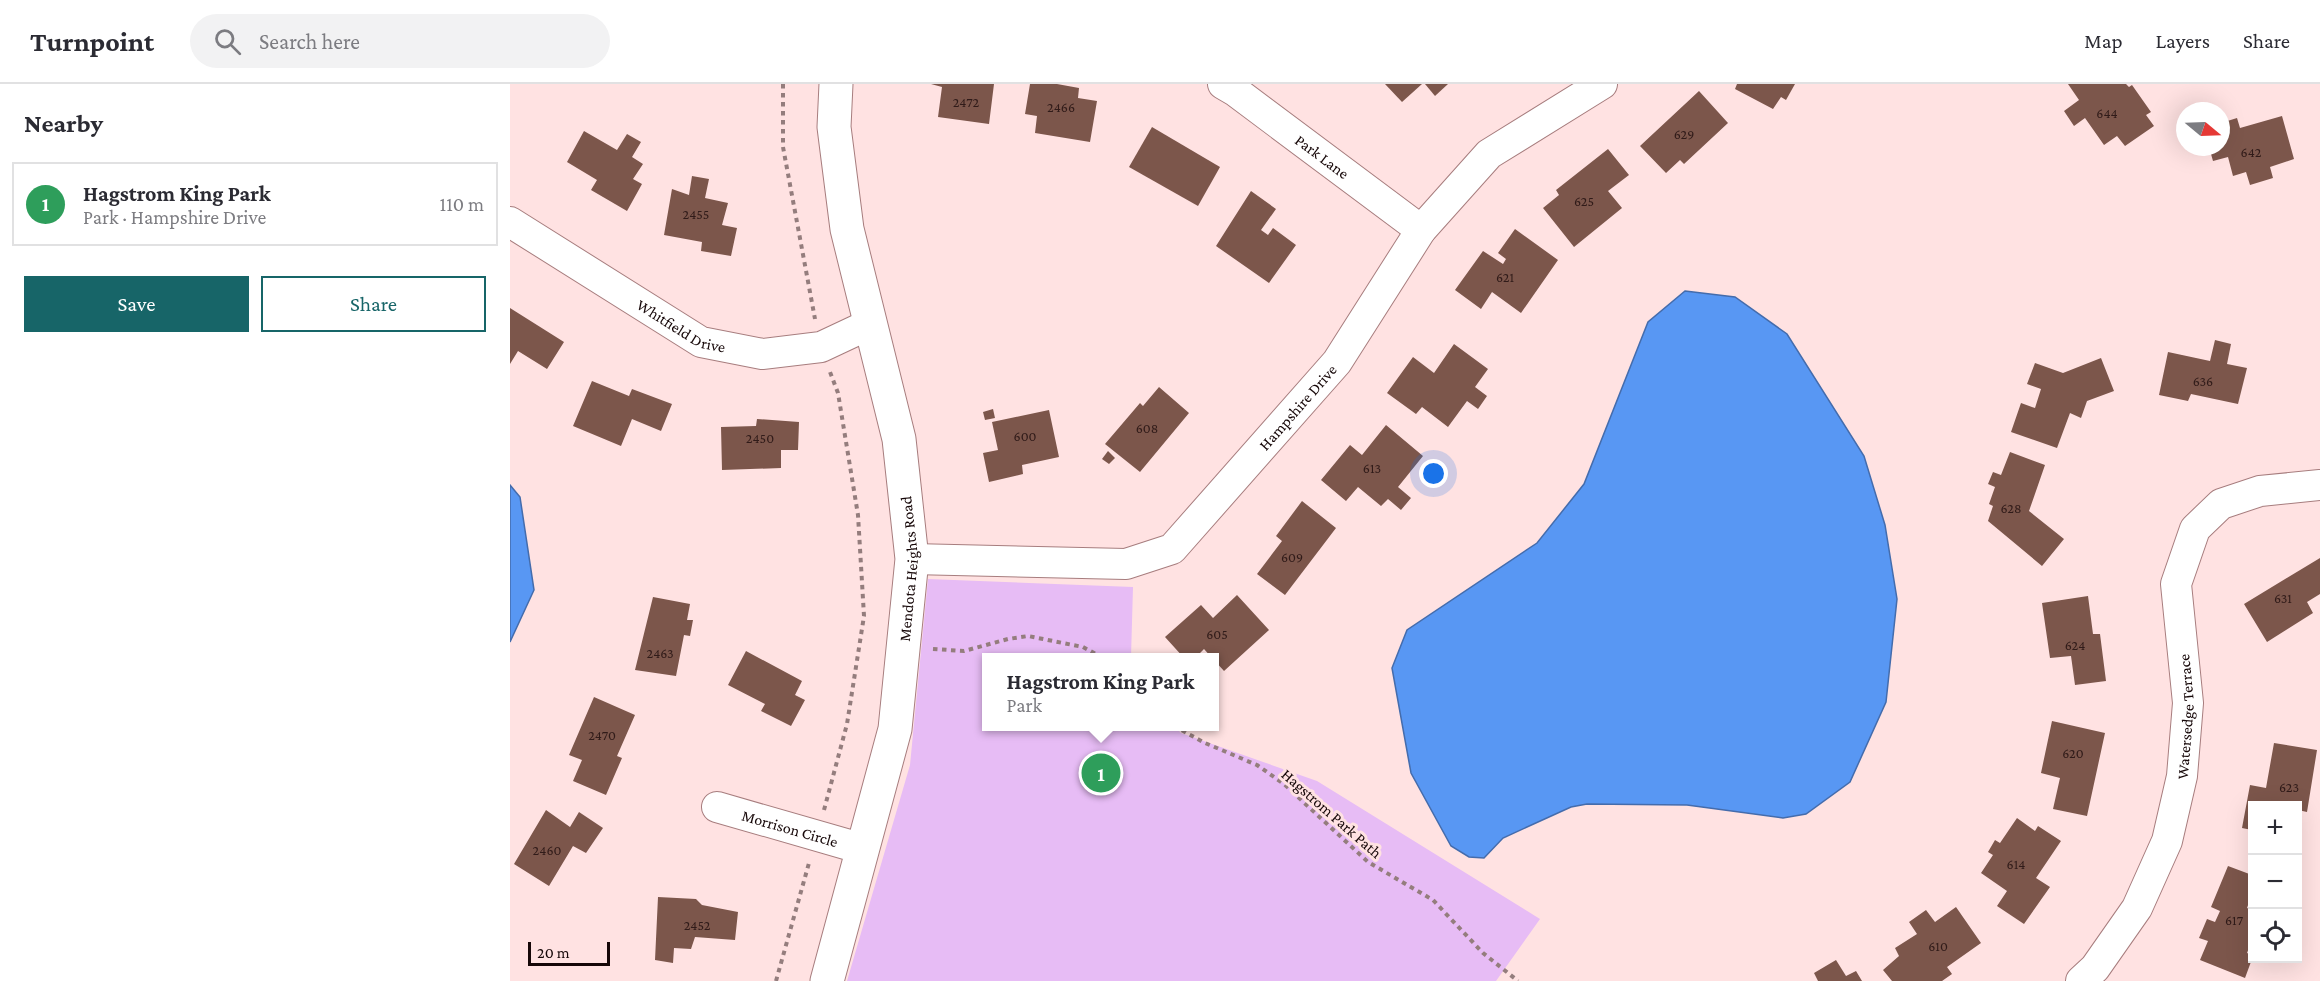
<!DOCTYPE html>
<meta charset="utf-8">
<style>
body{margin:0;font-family:"Crimson Pro",serif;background:#f2f2f3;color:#2b2b33}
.controls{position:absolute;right:18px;bottom:18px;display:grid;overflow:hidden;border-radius:0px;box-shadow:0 6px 24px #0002}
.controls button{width:54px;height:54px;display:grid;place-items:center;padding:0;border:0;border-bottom:2px solid #e1e1e2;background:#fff;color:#2b2b33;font:30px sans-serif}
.compass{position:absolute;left:1666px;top:18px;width:54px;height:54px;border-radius:50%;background:#fff;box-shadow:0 6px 24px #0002;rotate:109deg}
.scale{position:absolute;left:18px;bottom:15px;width:82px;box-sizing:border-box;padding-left:6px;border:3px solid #160708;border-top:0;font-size:16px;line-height:21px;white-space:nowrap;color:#160708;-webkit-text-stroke:4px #ffe2e2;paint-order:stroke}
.you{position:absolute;left:924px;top:390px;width:21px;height:21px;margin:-15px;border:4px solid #fff;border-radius:50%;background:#1a73e8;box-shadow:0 0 0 9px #1a73e833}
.badge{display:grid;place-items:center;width:39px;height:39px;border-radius:50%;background:#176568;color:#fff;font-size:20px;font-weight:700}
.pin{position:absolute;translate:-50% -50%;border:3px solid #fff;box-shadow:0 2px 6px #0006}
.popup{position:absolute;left:472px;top:569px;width:237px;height:78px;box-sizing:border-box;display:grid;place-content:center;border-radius:0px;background:#fff;filter:drop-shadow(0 2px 4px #0005);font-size:20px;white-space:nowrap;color:#7c7c81}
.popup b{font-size:22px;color:#2b2b33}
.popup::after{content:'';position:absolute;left:50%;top:100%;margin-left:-12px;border:12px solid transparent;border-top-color:#fff}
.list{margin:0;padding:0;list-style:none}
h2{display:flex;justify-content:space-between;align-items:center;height:78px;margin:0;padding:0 24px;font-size:26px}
h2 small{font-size:20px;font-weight:400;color:#7c7c81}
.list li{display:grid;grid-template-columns:39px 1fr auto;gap:18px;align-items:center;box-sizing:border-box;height:84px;margin:0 12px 12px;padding:0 12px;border:2px solid #e1e1e2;border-radius:0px}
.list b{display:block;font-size:22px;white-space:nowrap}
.list p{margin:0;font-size:20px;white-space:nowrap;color:#7c7c81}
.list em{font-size:20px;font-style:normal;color:#7c7c81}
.actions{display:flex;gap:12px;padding:18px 24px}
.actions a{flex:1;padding:14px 0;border:2px solid #176568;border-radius:0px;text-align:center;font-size:21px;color:#176568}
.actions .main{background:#176568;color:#fff}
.icon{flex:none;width:33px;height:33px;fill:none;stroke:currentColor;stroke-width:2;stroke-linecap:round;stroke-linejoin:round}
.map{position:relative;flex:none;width:1810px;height:897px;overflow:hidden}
header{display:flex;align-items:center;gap:36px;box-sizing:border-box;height:84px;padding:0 30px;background:#fff;border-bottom:2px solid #e1e1e2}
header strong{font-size:28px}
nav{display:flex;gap:33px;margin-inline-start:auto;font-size:21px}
.search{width:420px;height:54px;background:#f2f2f3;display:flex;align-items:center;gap:15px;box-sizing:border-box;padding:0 21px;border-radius:33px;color:#7c7c81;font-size:22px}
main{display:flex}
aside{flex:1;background:#fff}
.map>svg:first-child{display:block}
.green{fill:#e7bcf5}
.water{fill:#5897f3;stroke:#446cac;stroke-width:1.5}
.building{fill:#7c564b}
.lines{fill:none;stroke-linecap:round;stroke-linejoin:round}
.street-casing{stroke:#a77d7e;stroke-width:32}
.secondary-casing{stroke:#a77d7e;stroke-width:35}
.path{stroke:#947d7d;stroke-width:4;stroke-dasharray:4.5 4.5;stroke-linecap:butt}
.street{stroke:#fff;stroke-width:30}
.secondary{stroke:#fff;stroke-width:33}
.labels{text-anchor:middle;stroke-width:6;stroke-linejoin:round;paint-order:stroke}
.number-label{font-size:14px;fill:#301b19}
.street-label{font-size:16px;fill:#160708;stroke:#ffe2e2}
</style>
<header>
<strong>Turnpoint</strong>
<div class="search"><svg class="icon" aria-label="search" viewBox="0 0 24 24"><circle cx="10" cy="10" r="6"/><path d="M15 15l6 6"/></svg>Search here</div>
<nav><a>Map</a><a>Layers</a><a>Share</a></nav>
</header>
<main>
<aside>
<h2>Nearby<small></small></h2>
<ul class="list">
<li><span class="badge" style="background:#2e9e5b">1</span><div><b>Hagstrom King Park</b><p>Park · Hampshire Drive</p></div><em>110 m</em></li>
</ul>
<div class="actions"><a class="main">Save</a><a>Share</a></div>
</aside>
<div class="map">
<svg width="1810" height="897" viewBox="0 0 1810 897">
<rect width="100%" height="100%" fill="#ffe2e2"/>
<!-- green -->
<polygon class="green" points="418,495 623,503 621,573 477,574 477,642 665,643 671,649 807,697 1030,835 986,897 337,897 400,681"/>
<!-- water -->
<g class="water">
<polygon points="1175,207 1225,213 1277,250 1354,372 1375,441 1387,515 1376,618 1340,698 1296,730 1273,734 1177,721 1077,720 1061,723 993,754 974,774 959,773 941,762 901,689 882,584 897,546 1027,459 1074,400 1138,238"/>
<polygon points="0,401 10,413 24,506 0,558"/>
</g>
<!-- building -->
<g class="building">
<polygon points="421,0 484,0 479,40 428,33 432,3"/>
<polygon points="520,0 547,0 569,4 568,14 587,17 580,58 525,49 527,32 515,30"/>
<polygon points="875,0 912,0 892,18"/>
<polygon points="915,0 938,0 925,12"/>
<polygon points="1227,0 1285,0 1276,16 1271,13 1263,25 1225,5"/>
<polygon points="1558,0 1616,0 1619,3 1622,1 1641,28 1636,31 1644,42 1615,62 1607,52 1594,61 1575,34 1564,42 1554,27 1569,16"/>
<polygon points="1189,7 1218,39 1174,80 1170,76 1156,89 1130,62"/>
<polygon points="1772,32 1784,75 1760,83 1763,94 1740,101 1736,88 1723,92 1718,73 1703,77 1699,63 1711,63 1711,39 1727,34 1730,44"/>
<polygon points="642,43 710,83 688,122 619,83"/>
<polygon points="74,47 107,66 117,50 131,58 122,73 133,80 123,95 132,100 117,127 81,106 87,96 57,78"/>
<polygon points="1098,65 1119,91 1098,107 1112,124 1064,163 1033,124 1049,111 1046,106"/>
<polygon points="182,92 199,95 195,114 218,119 212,141 227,144 221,172 191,167 192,158 154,151 162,105 179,111"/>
<polygon points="741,107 766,125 751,146 758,151 763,144 786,161 759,199 706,162"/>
<polygon points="1005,145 1048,176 1011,229 982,208 971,225 945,206 973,167 993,180 996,175 988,169"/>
<polygon points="0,224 54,258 37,285 8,267 0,280"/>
<polygon points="1705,256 1721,260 1717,280 1737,284 1728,320 1681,310 1678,317 1649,311 1658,268 1700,277"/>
<polygon points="944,260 978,285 965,303 977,312 968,325 957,317 938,343 912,323 906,330 877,309 903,273 924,289"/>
<polygon points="1591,274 1604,307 1577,317 1571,334 1560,329 1547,364 1501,348 1511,319 1525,324 1531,305 1517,300 1525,279 1553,289"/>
<polygon points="82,297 119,312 122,305 162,320 151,347 122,335 111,362 63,342"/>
<polygon points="649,303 679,329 630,388 595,360 630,319 633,322"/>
<polygon points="483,325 485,334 475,336 473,328"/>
<polygon points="539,326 549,373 512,381 513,390 479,398 473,369 488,366 482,338"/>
<polygon points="247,335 289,338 288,366 271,366 271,384 212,386 211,343 246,342"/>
<polygon points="876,341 913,372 888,403 901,414 891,426 878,415 871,422 848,403 836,417 811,396 840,361 852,371"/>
<polygon points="598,367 605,374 599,380 592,375"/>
<polygon points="1500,368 1535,381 1519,427 1554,455 1532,482 1478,437 1483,422 1479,420 1485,403 1478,400 1483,388 1491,391"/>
<polygon points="792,417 826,444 775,511 747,490 772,457 766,452"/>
<polygon points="1810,474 1810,510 1797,518 1803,529 1757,558 1734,520"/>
<polygon points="727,511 759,546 714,587 705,577 705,574 702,574 694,565 685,574 674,574 655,553 691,521 703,534"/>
<polygon points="1578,512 1583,550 1590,550 1596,597 1565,601 1561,572 1540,574 1532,519"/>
<polygon points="143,513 180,520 177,536 183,536 180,552 174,551 166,592 125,586"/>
<polygon points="236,567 292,597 285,611 295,616 281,642 251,627 255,620 218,601"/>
<polygon points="84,613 125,631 107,672 112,674 96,711 63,697 72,676 59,671"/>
<polygon points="1542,637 1595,649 1577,732 1543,725 1550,694 1531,689"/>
<polygon points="1764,659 1807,666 1797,728 1788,726 1788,722 1742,722 1742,746 1732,744 1740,701 1756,704"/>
<polygon points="36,726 60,743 69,728 93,744 76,769 63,762 39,802 4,780"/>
<polygon points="1507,734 1525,747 1528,742 1551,757 1526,794 1540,803 1514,840 1487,822 1497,807 1471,789 1483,771 1478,768 1485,756 1490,759"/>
<polygon points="1718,782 1742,791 1742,810 1737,824 1742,826 1742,856 1737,869 1742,871 1742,875 1735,894 1690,876 1698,857 1689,854 1697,835 1705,838 1710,827 1701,823"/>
<polygon points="148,813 186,815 192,821 228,828 225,856 185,853 181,865 164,864 163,879 145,876"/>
<polygon points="1446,823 1471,859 1437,883 1442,890 1432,897 1382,897 1373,886 1389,872 1385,864 1407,850 1399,838 1416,826 1425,838"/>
<polygon points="1326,876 1336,892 1346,887 1352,897 1308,897 1304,889"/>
</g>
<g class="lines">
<!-- street casing -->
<g class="street-casing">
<g id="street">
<path id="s1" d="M713,0L725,7L911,146"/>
<path id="s2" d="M0,138L191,258L252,270L311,263L360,240"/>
<path id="s3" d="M402,475L616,480L662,465L827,278L911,146L979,70L1092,0"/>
<path id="s4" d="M207,723L353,765"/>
<path id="s5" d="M1571,897L1585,884L1627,824L1657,757L1672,692L1678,619L1666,500L1685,445L1711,420L1750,407L1810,401"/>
</g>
</g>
<!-- secondary casing -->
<g class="secondary-casing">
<g id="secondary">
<path id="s6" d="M317,897L385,645L402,475L389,355L337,145L324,43L326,0"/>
</g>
</g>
<!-- path -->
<g class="path">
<polyline points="273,0 273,63 305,235"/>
<polyline points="423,565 454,567 498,555 518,552 573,563 593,574"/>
<polyline points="664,642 695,659 747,681 774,700 858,778 923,816 973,869 1008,897"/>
<polyline points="314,726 337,640 354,532 348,431 328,309 320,288"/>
<polyline points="266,897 299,779"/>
</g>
<!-- street -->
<use href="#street" class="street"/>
<!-- secondary -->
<use href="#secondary" class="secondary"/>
</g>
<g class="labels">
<!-- number labels -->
<g class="number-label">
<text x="456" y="23">2472</text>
<text x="551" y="28">2466</text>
<text x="1597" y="34">644</text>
<text x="1174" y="55">629</text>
<text x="1741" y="73">642</text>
<text x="1074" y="122">625</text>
<text x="186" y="135">2455</text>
<text x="995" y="198">621</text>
<text x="1693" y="302">636</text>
<text x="637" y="349">608</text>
<text x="515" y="357">600</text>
<text x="250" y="359">2450</text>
<text x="862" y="389">613</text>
<text x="1501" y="429">628</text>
<text x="782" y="478">609</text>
<text x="1773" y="519">631</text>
<text x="707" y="555">605</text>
<text x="1565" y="566">624</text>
<text x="150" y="574">2463</text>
<text x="92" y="656">2470</text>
<text x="1563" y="674">620</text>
<text x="1779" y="708">623</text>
<text x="37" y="771">2460</text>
<text x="1506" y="785">614</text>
<text x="1724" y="841">617</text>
<text x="187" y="846">2452</text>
<text x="1428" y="867">610</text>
</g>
<!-- street labels -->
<g class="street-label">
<text dy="6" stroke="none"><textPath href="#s1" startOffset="123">Park Lane</textPath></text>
<text dy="6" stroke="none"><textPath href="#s2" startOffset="201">Whitfield Drive</textPath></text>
<text dy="6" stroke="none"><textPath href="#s3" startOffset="452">Hampshire Drive</textPath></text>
<text dy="6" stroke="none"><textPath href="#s6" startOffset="422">Mendota Heights Road</textPath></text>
<text dy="6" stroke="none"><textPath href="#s5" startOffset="292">Watersedge Terrace</textPath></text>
<text transform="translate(822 729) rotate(41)" y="6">Hagstrom Park Path</text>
<text dy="6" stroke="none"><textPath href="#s4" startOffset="76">Morrison Circle</textPath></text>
</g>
</g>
</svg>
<div class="controls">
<button>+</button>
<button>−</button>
<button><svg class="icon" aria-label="locate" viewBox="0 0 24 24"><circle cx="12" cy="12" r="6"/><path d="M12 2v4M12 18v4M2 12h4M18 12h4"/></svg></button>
</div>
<svg class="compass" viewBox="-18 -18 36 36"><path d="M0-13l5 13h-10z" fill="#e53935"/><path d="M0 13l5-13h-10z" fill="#7c7c81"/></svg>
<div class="scale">20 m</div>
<div class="you"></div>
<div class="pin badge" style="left:591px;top:689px;background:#2e9e5b">1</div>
<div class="popup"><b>Hagstrom King Park</b>Park</div>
</div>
</main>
